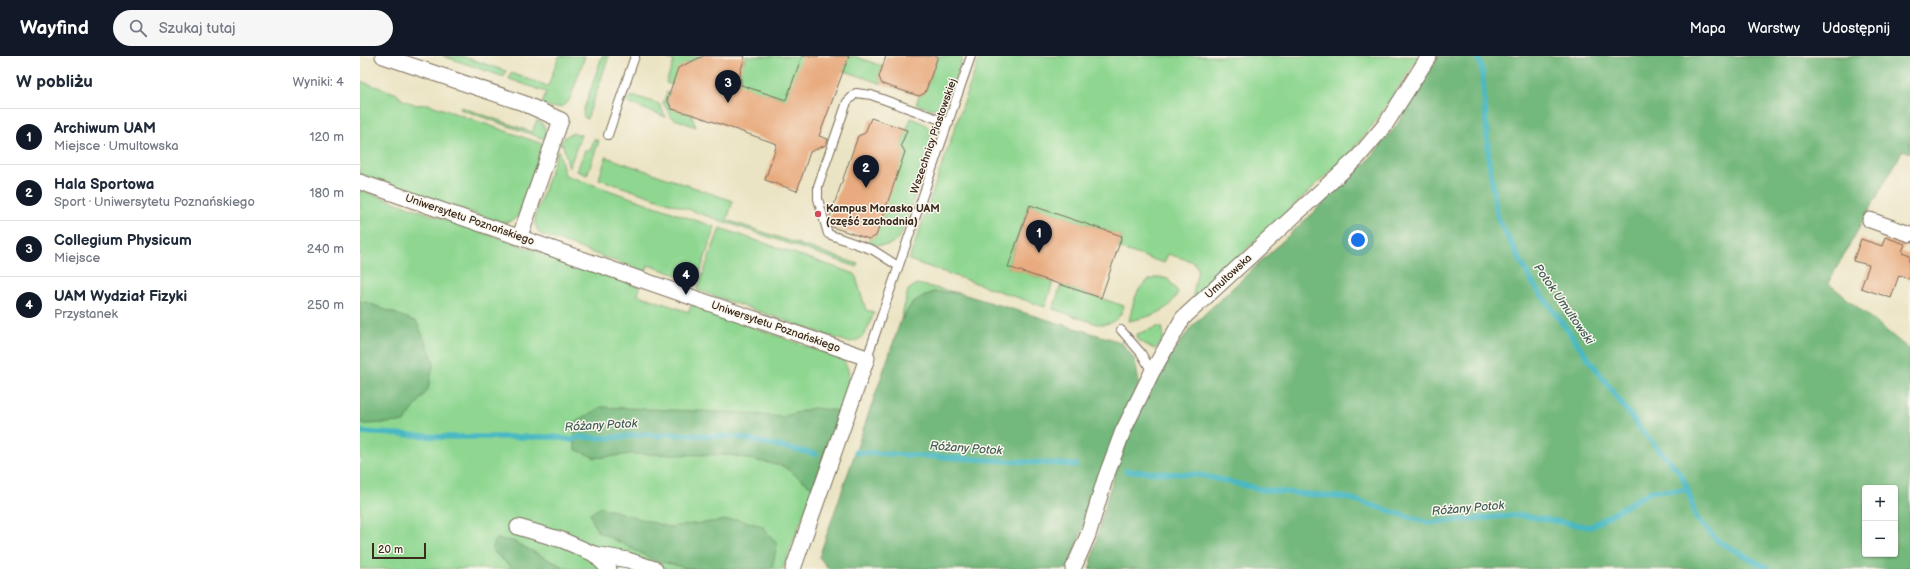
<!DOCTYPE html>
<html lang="pl">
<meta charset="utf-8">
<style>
body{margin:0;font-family:"Balsamiq Sans",sans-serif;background:#f6f6f7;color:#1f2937}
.controls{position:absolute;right:12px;bottom:12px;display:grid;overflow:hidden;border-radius:4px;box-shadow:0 1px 3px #0004}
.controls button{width:36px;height:36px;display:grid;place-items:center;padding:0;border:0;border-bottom:1px solid #e0e1e3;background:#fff;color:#1f2937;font:20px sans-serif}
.scale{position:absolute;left:12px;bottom:10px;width:54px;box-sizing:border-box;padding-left:4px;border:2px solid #3b2a1e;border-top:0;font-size:11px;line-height:14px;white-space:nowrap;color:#3b2a1e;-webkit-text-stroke:3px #fbf7ec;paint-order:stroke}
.you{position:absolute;left:998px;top:184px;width:14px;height:14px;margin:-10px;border:3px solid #fff;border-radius:50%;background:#1a73e8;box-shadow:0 0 0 6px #1a73e833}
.badge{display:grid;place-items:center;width:26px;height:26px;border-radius:50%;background:#111827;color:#fff;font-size:13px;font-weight:700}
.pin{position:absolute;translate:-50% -33px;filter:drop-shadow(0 1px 2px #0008)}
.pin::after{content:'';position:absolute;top:21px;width:14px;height:12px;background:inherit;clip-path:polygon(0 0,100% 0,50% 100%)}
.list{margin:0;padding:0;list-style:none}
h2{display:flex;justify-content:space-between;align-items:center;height:52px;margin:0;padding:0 16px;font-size:17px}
h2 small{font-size:13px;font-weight:400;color:#747a83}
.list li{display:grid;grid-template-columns:26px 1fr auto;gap:12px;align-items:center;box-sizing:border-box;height:56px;padding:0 16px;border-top:1px solid #e0e1e3}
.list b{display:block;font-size:15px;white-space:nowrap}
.list p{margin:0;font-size:13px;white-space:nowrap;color:#747a83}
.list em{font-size:13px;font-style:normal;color:#747a83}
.icon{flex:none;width:22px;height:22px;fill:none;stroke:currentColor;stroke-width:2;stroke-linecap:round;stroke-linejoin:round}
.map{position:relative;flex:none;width:1550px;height:513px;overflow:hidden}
header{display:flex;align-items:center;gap:24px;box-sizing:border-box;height:56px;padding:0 20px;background:#111827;color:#fff}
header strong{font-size:19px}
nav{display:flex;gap:22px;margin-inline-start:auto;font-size:14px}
.search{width:280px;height:36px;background:#f6f6f7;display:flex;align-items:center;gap:10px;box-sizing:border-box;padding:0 14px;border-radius:22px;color:#747a83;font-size:15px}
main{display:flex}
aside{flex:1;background:#fff}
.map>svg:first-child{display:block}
.green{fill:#8fd791;stroke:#658058}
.forest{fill:#73b87b;stroke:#57714c;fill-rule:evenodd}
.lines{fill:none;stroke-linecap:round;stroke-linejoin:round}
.stream{stroke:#49b8c2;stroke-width:5.5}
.building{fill:#e8aa7e}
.lane-casing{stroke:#796b58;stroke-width:10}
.street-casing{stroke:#796b58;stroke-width:17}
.lane{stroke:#fff;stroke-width:8}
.street{stroke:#fff;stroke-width:15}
.poi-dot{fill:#d1495b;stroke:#fbf7ec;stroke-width:1.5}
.labels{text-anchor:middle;stroke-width:3;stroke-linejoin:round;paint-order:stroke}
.street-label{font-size:11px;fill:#3b2a1e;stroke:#fbf7ec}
.poi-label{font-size:11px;font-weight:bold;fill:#3b2a1e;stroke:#fbf7ec;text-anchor:start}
.water-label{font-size:12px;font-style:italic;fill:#405c57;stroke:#fbf7ec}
</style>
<header>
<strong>Wayfind</strong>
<div class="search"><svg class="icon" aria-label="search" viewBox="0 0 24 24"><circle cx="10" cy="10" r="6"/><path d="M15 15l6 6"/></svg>Szukaj tutaj</div>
<nav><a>Mapa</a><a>Warstwy</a><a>Udostępnij</a></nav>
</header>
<main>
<aside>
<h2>W pobliżu<small>Wyniki: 4</small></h2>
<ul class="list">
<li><span class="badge">1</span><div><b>Archiwum UAM</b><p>Miejsce · Umultowska</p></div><em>120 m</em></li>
<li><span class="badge">2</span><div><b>Hala Sportowa</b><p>Sport · Uniwersytetu Poznańskiego</p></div><em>180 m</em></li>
<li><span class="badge">3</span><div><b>Collegium Physicum</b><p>Miejsce</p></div><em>240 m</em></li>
<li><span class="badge">4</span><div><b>UAM Wydział Fizyki</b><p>Przystanek</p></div><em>250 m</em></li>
</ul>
</aside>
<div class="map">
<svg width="1550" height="513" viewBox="0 0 1550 513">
<rect width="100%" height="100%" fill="#fbf7ec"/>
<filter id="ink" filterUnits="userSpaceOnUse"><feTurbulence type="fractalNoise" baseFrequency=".025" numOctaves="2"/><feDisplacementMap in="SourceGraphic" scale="8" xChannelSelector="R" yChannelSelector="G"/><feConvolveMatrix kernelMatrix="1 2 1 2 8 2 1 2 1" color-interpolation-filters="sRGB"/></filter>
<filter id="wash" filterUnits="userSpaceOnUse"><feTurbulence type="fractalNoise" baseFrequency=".012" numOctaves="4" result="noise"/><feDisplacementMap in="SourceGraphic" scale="16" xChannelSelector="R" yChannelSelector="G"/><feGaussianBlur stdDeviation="0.9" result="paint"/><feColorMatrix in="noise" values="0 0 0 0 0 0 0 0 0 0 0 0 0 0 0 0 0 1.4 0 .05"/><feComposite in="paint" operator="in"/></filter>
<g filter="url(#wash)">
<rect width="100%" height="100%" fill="#ebe4c4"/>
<!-- green -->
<g class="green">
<polygon points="83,0 102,0 146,15 144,21"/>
<path d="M199,0H225L210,43C202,55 194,52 182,48L186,36L149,23L151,17L188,30Z"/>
<polygon points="242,0 249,0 227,63 224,61 223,56"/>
<polygon points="301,0 344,0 326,8 312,29 306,27 314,5"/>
<polygon points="385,0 444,0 428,50 424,43 378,29 362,5 384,6"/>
<polygon points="487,0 494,0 522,10 519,21 522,28 482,14 484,10 486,10"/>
<path d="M578,0H603L588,44C579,57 569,53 556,48L559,40L565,37Z"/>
<polygon points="620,0 1059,0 1019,61 989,98 835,241 833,239 838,213 834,206 808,198 804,207 758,192 762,180 669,149 648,211 693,226 685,251 549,204"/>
<path d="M0,25L35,37L43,44L57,49L68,48L183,88L159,158C154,165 149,167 140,166L0,118Z"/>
<polygon points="307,36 310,36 307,44 310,52 331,58 336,71 312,62 303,47"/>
<polygon points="270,41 278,41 299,48 306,61 265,46"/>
<path d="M101,51L172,76L177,64C185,68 187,74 185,83L100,53Z"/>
<path d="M551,62C562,67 573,69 571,83L574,84L541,179C531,192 522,191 508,186L509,183L516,180L541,89Z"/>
<path d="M214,77L221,79L209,112L203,89L200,88C203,81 207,79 214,77Z"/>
<polygon points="234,83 239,85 227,119 217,115 225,94 230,95"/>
<polygon points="198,93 205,119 355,171 337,226 288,209 286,216 180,178 175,168 175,161"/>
<polygon points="246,101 373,145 367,164 498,208 497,211 239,123"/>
<path d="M0,134L280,231L278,239L329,256L331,249L482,303C490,313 490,320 487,332L461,411L423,513H207L152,485L132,494L153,513H0Z"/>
<path d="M360,172L495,218L506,254L514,256C508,272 506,286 487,286L337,234Z"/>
<path d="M800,221L808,223L818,236C808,258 791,260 769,265C774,245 776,224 800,221Z"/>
<polygon points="557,228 599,237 574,236 553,246 541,264 548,234"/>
<path d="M701,229L764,250C759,264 752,269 737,268L693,253Z"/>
<path d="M797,271H802C805,280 803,288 794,293L778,284L777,278Z"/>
</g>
<!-- forest -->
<g class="forest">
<path d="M1079,0H1550V97L1543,94L1468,227L1550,294V513H730C749,422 775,342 834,268L1007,106L1036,70ZM1505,432H1535V498H1505Z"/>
<polygon points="574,236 599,237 761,286 775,304 779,327 707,513 469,513 459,501 541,264 553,246"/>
<polygon points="0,245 6,246 57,266 74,306 68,333 44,366 5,368 0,366"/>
<polygon points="241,351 383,357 422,361 453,352 480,355 453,432 423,410 370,399 272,398 235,402 215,393 214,367"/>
<polygon points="241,451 308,471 376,463 402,470 417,488 412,513 331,513 294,504 237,475 230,458"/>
<polygon points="136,483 152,485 207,513 153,513 132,494"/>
</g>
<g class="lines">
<!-- stream -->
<g class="stream">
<polyline points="1118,0 1122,14 1129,106 1138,163 1172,226 1281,374 1321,418 1328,434"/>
<polyline points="0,376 82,381 194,381 212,384 220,381 249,382 289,378 298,380 308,378 377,381 456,398"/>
<polyline points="496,396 716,409"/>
<polyline points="766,415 840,419 904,434 989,442 1068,467 1159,459 1230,471 1292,435 1328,434 1336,462 1358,485 1409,513"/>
</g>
</g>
<g id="blocks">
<!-- building -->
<g class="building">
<polygon points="343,0 385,0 380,17 381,29 426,44 442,0 489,0 459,80 468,83 466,89 450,96 437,135 405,124 417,88 334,59 312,53 307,44 318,12"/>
<polygon points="526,0 578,0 565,37 559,40 522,28 519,21"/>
<polygon points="511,62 547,74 541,89 545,96 516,180 509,183 472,171 469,163 498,80 505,77"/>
<polygon points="670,149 762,180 741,242 648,211"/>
<polygon points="1525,181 1545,188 1542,196 1550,199 1550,223 1539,219 1531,242 1501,232 1509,209 1493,205 1501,183 1522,190"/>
</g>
</g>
</g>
<g filter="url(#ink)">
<use href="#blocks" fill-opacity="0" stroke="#796b58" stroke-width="1"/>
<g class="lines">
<!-- lane casing -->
<g class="lane-casing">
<g id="lane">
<polyline points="248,79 275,0"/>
<polyline points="538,210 513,194 468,178 458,143 458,130 487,46 496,37 511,39 589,67"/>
<polyline points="761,274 781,297 792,316"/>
<polyline points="507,302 611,0"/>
</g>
</g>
<!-- street casing -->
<g class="street-casing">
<g id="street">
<polyline points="23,0 163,47 201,64 160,180"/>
<polyline points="0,126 507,302 433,513"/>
<polyline points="1510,164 1550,178"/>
<polyline points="158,471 202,484 234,498 268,504 295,513"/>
<polyline points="234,498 249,513"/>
<polyline points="713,513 728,479 745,423 763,375 792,316 823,262 998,101 1025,69 1069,0"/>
</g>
</g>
<!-- lane -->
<use href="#lane" class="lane"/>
<!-- street -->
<use href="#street" class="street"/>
</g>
</g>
<!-- markers -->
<circle class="poi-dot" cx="458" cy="158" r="4"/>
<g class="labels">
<!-- street labels -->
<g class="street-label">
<text transform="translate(573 80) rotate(-71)" y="4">Wszechnicy Piastowskiej</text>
<text transform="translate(110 163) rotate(19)" y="4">Uniwersytetu Poznańskiego</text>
<text transform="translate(868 220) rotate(-43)" y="4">Umultowska</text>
<text transform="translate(416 270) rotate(19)" y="4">Uniwersytetu Poznańskiego</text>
</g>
<!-- poi labels -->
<g class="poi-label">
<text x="466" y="156">Kampus Morasko UAM<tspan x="466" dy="13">(część zachodnia)</tspan></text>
</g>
<!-- water labels -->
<g class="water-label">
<text transform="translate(1204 248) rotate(55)" y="4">Potok Umultowski</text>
<text transform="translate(241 369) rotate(-3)" y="4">Różany Potok</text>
<text transform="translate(606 392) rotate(4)" y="4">Różany Potok</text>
<text transform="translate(1108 452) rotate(-5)" y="4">Różany Potok</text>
</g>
</g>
</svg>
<div class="controls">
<button>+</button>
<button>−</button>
</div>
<div class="scale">20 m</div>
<div class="you"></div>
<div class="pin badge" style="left:679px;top:197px">1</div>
<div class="pin badge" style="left:506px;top:132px">2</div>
<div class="pin badge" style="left:368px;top:47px">3</div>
<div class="pin badge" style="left:326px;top:239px">4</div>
</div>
</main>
